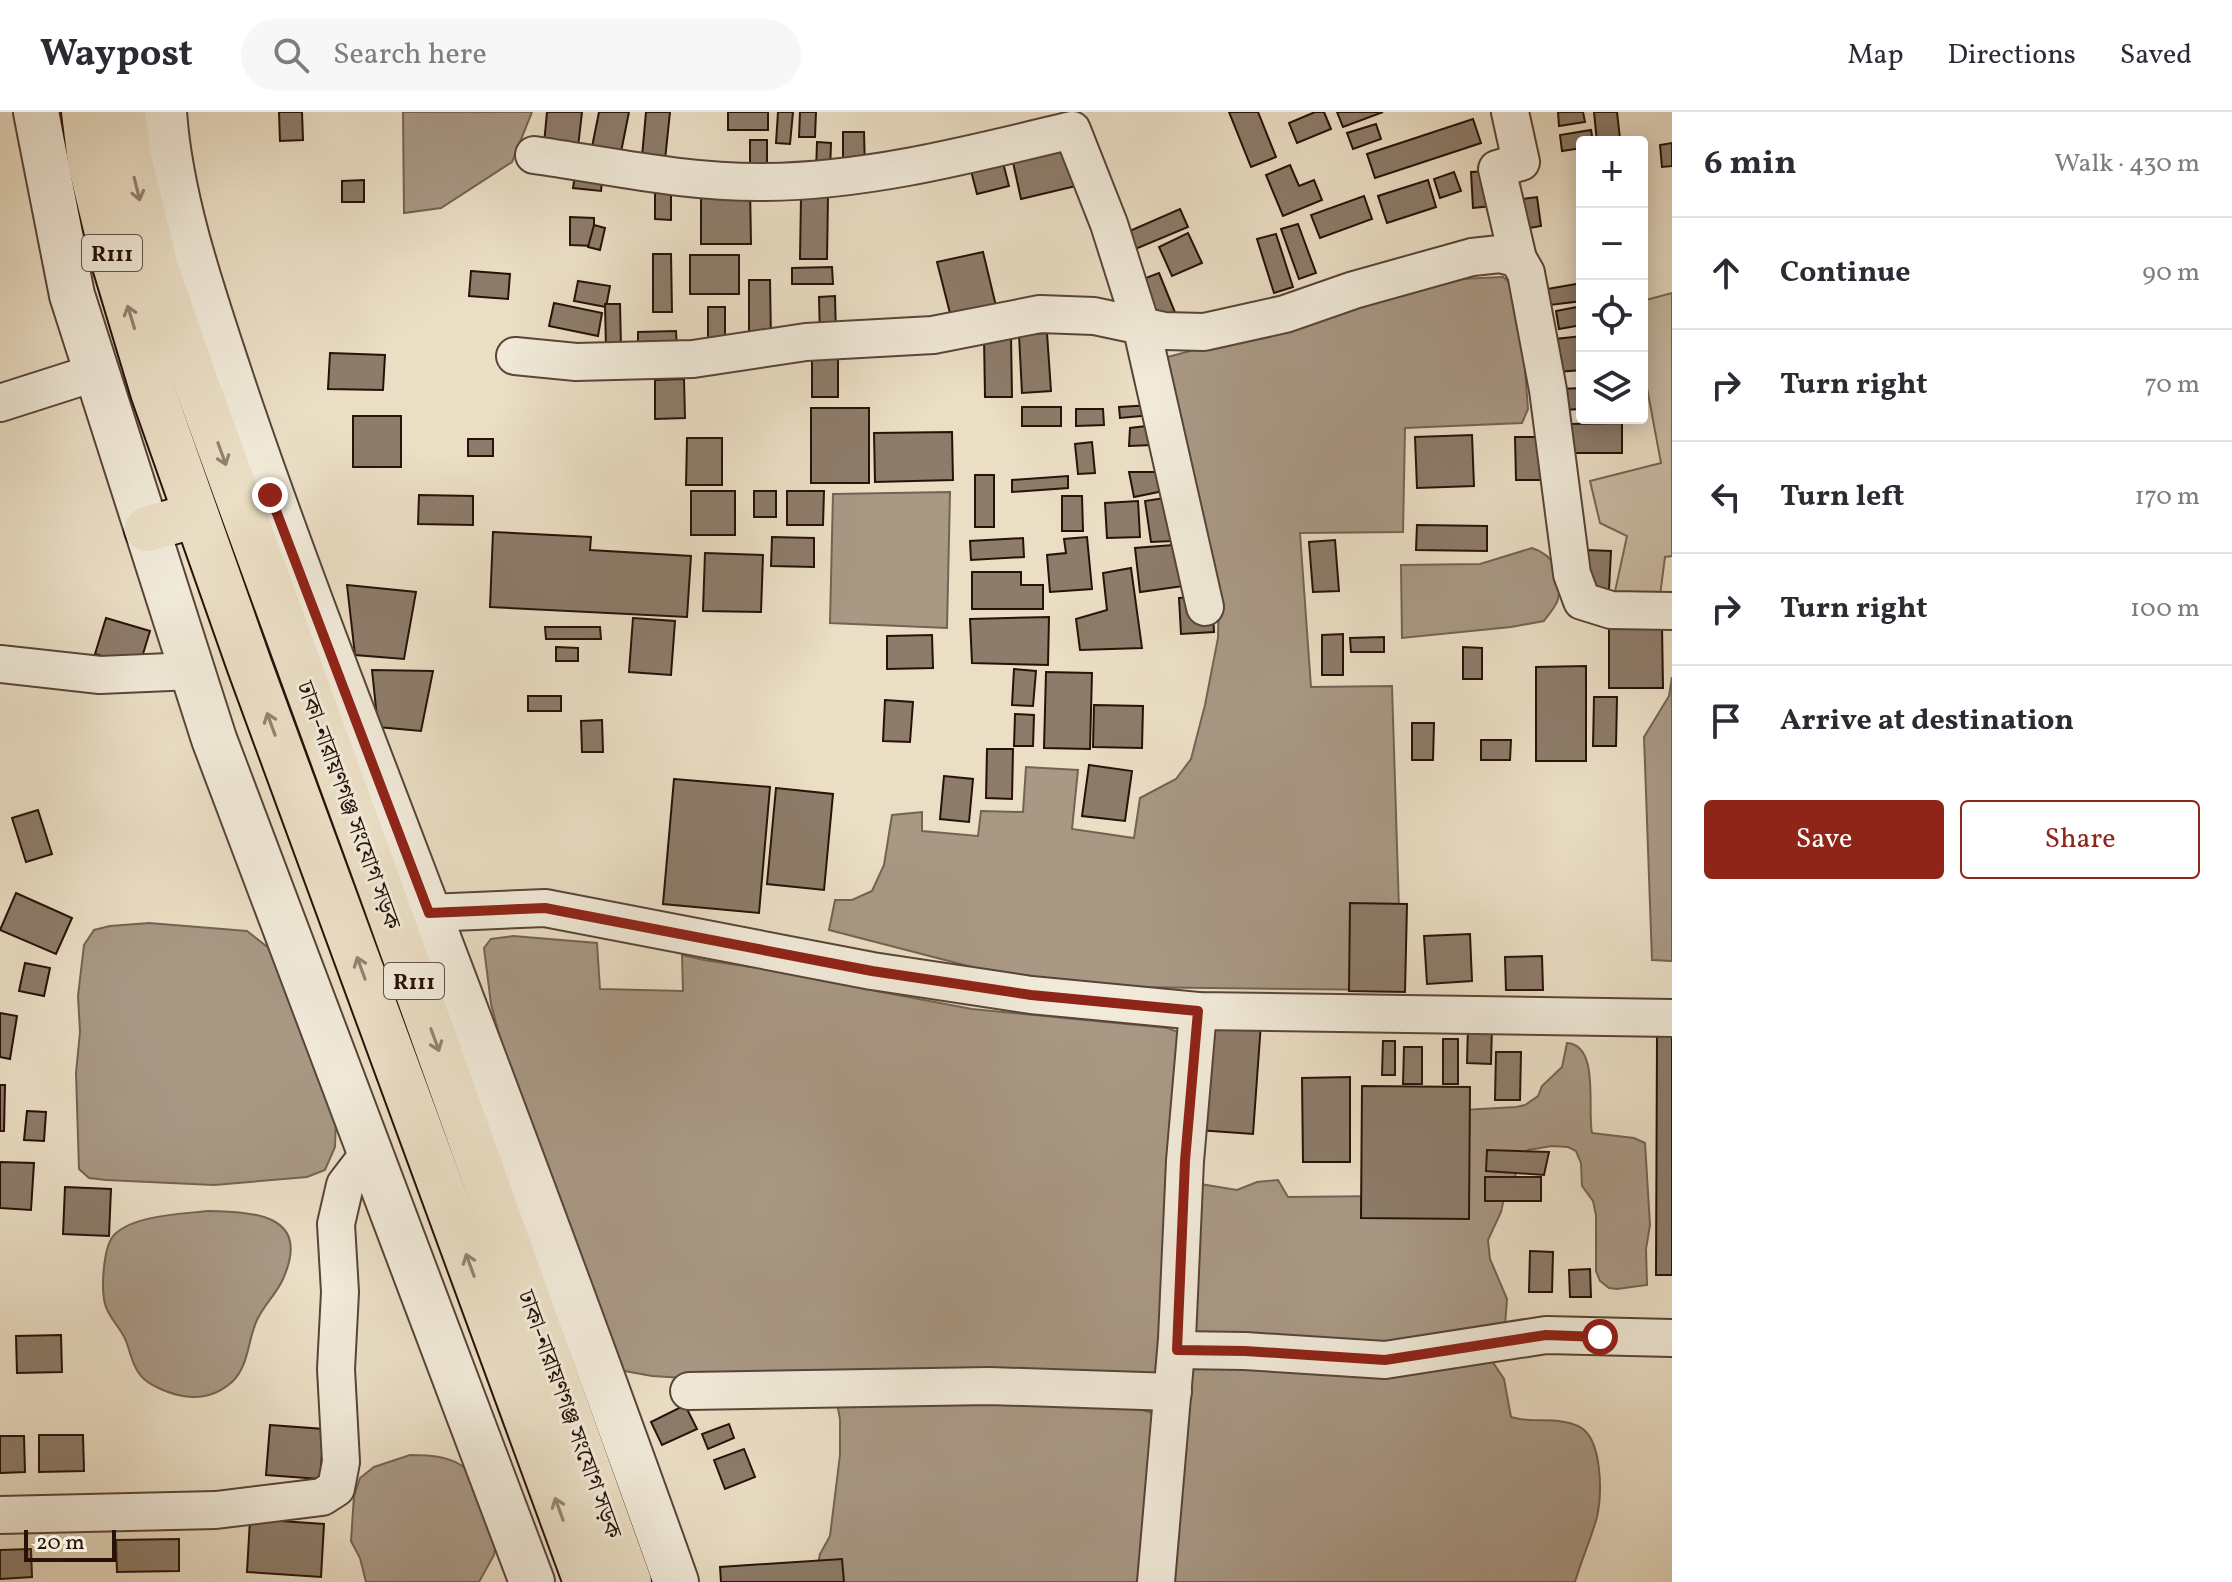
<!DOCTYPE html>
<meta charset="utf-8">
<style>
body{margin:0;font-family:Vollkorn,"Noto Serif Bengali",serif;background:#f7f7f7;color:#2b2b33}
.controls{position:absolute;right:24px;top:24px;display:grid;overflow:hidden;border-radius:8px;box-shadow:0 4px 20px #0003}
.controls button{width:72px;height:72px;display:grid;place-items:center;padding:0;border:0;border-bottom:2px solid #e1e1e2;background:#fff;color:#2b2b33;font:40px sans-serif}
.scale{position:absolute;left:24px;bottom:20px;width:92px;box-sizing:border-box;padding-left:8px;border:4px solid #281109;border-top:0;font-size:22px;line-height:28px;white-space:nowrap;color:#281109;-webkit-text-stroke:6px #f1ead9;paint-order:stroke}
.stop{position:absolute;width:24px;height:24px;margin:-18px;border:6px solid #8f2418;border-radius:50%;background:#fff}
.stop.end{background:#8f2418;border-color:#fff;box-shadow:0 2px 8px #0008}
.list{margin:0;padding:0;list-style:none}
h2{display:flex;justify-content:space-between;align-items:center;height:104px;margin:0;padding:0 32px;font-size:34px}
h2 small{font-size:26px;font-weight:400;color:#7c7c81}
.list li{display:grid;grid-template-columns:52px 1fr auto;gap:24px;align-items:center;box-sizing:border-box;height:112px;padding:0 32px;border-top:2px solid #e1e1e2}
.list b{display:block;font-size:30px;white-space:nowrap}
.list em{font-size:26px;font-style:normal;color:#7c7c81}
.actions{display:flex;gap:16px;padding:24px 32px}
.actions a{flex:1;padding:18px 0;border:2px solid #8f2418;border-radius:8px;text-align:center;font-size:28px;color:#8f2418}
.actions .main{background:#8f2418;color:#fff}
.icon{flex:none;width:44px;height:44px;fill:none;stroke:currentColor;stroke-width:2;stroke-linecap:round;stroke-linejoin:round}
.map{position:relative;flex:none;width:1672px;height:1470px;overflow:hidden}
header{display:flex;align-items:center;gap:48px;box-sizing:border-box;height:112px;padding:0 40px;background:#fff;border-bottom:2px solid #e1e1e2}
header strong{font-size:38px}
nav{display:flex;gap:44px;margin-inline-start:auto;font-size:28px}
.search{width:560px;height:72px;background:#f7f7f7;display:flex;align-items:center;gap:20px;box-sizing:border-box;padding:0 28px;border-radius:44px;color:#7c7c81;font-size:30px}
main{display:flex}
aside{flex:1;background:#fff}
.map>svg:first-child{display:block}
.green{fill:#c9bba4;stroke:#786656;stroke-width:2}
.water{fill:#a89884;stroke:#756253;stroke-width:2}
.building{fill:#8d7c6a;stroke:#281109;stroke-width:2}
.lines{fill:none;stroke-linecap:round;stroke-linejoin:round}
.minor-casing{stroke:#584438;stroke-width:40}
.tertiary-casing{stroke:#584438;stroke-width:48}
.primary-casing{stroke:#281109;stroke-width:48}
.minor{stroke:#f1ead9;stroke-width:36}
.tertiary{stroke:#f1ead9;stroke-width:44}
.primary{stroke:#eadec4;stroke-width:44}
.oneway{stroke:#938270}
.route{stroke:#8f2418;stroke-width:10}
.labels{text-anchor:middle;stroke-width:6;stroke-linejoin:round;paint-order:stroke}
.shield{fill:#f1ead9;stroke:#645247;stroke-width:2}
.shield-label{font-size:22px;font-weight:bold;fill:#281109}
.street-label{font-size:24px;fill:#281109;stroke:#f1ead9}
</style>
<header>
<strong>Waypost</strong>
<div class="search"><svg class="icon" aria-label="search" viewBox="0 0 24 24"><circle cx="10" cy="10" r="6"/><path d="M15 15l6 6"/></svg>Search here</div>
<nav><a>Map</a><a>Directions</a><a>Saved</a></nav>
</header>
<main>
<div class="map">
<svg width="1672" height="1470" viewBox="0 0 1672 1470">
<rect width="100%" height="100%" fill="#eadec4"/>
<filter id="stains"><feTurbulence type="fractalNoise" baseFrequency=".0025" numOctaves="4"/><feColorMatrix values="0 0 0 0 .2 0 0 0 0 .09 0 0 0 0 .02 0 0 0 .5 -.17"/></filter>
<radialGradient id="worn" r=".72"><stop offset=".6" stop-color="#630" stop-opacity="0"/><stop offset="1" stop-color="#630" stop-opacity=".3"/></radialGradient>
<!-- green -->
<polygon class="green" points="1672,181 1672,444 1665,445 1658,499 1611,498 1627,424 1600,411 1590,369 1661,351 1642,249 1642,189"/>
<!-- water -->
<g class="water">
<polygon points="403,0 532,0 512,50 441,96 404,101"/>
<polygon points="1503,165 1513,173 1520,192 1528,297 1522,311 1405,316 1403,420 1300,421 1311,575 1392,574 1399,798 1390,878 1124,875 1073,871 972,855 829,818 835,788 852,788 872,779 884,753 892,703 922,700 922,719 978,724 981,699 1023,700 1026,655 1078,658 1072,717 1134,726 1140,686 1176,667 1191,647 1205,593 1218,526 1219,480 1164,246 1460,167"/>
<polygon points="950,380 947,516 830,511 833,382"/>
<path d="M1532,436C1554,443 1564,463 1558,487C1556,495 1548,503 1544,509L1511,515L1402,526L1401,453L1480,452Z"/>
<polygon points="1672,565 1672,849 1652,848 1644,625 1669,584"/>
<polygon points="149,811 247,819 274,840 336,1007 335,1035 325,1058 307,1065 214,1073 106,1068 89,1066 79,1057 76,961 80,920 78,884 84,833 94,818 110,814"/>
<polygon points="513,824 597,831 600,877 683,879 682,843 704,848 843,869 876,879 972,897 1168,916 1180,921 1160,1263 701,1267 652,1264 614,1257 516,987 491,892 484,836 491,827"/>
<path d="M1567,931C1600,933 1587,997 1592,1021L1634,1026L1645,1031L1650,1113L1646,1137L1647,1173L1617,1177L1609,1176L1600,1169L1596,1159V1103L1593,1089L1582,1074L1581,1051L1576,1039L1568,1035L1552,1034L1528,1038L1519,1046L1515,1065L1507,1074L1501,1100L1488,1128L1490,1147L1507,1187L1505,1214L1417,1238L1197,1232L1186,1215L1200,1072L1237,1078L1257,1070L1278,1068L1288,1085L1387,1084L1463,998L1516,995L1525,993L1538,984L1542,974L1562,955Z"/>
<path d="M208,1099C254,1100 312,1102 283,1167C277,1181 264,1193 257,1208C248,1227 249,1253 233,1269C219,1282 201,1287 183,1284C171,1282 153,1275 144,1267C133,1257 131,1242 126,1229C121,1216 108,1205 105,1192C101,1176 103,1133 115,1122C135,1103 182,1102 208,1099Z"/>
<path d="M1189,1247L1492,1249L1504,1267L1511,1305C1533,1312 1557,1304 1578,1314C1603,1325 1602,1382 1597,1405C1591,1427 1581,1449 1575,1470H1173Z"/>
<polygon points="836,1286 1135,1296 1150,1300 1154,1307 1138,1470 824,1470 817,1457 820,1442 830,1424 840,1343 840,1307"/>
<path d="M410,1343C429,1343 453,1344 467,1358L498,1423L494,1443L479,1470H366L360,1446L351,1429L354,1384L360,1366L374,1355Z"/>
</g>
<!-- building -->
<g class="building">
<polygon points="279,0 302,0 303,28 280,29"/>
<polygon points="547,0 582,0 578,35 544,32"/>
<polygon points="599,0 629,0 621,40 592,35"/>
<polygon points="646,0 670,0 665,48 642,45"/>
<rect x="728" y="0" width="40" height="18"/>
<polygon points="778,0 793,0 790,32 776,31"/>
<polygon points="800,0 816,0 815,25 799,25"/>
<polygon points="1229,0 1258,0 1276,45 1251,55"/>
<polygon points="1315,0 1324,0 1331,17 1297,31 1289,11"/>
<polygon points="1337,0 1383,0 1343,15"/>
<polygon points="1558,0 1583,0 1585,10 1559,14"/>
<polygon points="1594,0 1617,0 1620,27 1597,30"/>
<polygon points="1473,7 1481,31 1375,66 1367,42"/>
<polygon points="1376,12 1381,27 1353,37 1347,21"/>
<polygon points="1591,18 1593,30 1582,30 1582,36 1562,39 1560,23"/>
<polygon points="843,20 864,20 865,58 843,58"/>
<polygon points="1069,27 1080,73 1021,87 1011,41"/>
<rect x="750" y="28" width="17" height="27"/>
<polygon points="817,30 831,31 830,61 816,60"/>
<polygon points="1672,31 1672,54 1662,55 1660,33"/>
<polygon points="1001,43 1009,74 977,82 969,51"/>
<polygon points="1290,53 1299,74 1314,68 1322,88 1283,104 1266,63"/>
<polygon points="576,56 603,59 601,79 573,76"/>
<polygon points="1489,59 1492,94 1473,96 1471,60"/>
<polygon points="1454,60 1461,79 1440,86 1434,67"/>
<polygon points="364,68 364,90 342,90 342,69"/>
<polygon points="655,68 671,68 671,108 655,107"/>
<polygon points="1428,68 1436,95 1387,111 1378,84"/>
<polygon points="750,74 751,132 701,132 701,75"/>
<polygon points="801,84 828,84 827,147 800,147"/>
<polygon points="1364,84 1372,107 1320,126 1311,103"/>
<polygon points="1537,85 1541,114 1519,118 1514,88"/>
<polygon points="1180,97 1188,115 1133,138 1125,121"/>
<polygon points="570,105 594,106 594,134 570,133"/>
<polygon points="1298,112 1316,161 1299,167 1281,117"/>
<polygon points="594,113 605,116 600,138 588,135"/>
<polygon points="1188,121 1202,151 1172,164 1159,135"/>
<polygon points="1276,122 1293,175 1274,181 1257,127"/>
<polygon points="983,140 996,194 951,205 937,150"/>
<polygon points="653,142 671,142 672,200 653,200"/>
<rect x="690" y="143" width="49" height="39"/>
<polygon points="832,155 833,172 792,172 792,156"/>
<polygon points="471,159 510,162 508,187 469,184"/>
<polygon points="1159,161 1176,203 1159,209 1143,167"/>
<polygon points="749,168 770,168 771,227 749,227"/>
<polygon points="578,169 610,174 606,195 574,189"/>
<polygon points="1582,171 1582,189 1550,193 1547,177"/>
<polygon points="835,184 836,224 820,225 819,185"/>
<polygon points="554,191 602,201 598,224 549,214"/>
<polygon points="605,192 620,192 621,236 606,236"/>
<polygon points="1582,194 1582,213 1559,217 1556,199"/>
<rect x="708" y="195" width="17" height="36"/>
<polygon points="676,219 677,238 638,240 638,220"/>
<polygon points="1047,221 1051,279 1022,281 1019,223"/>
<polygon points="984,224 1011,224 1012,285 985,285"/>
<polygon points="1582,224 1582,258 1558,260 1555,227"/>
<rect x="812" y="236" width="26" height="49"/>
<polygon points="330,241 385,243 383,278 328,277"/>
<polygon points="684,267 685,306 655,307 655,268"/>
<polygon points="1582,276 1582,297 1560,298 1559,277"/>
<polygon points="1152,293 1152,303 1120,306 1119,295"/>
<rect x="1022" y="295" width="39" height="19"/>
<rect x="811" y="296" width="58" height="75"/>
<polygon points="1076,297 1103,297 1104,313 1076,314"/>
<rect x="353" y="304" width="48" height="51"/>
<polygon points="1172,311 1177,332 1129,334 1130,316"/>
<polygon points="1622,311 1622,341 1570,341 1569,312"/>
<polygon points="952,320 953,368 875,370 874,321"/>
<polygon points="1472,323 1474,374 1417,376 1415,325"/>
<polygon points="1515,325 1547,325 1548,368 1516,368"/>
<polygon points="687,326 722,326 722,373 686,373"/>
<rect x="468" y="327" width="25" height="17"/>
<polygon points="1092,330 1095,361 1078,362 1075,332"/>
<polygon points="1129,360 1158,360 1183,375 1134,385"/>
<rect x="975" y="363" width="19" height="52"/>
<polygon points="1068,364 1068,376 1012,380 1012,368"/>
<rect x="691" y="379" width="44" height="44"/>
<rect x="754" y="379" width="22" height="26"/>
<polygon points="787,379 824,379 823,413 787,413"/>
<polygon points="419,383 473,384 473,413 418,412"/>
<polygon points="1184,383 1194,428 1151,430 1145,389"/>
<polygon points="1062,384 1082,384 1083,419 1062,419"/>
<polygon points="1138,389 1140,425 1107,426 1105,391"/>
<polygon points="1417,413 1487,414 1487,439 1416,438"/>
<polygon points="493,420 591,425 590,438 691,444 687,505 490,495"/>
<polygon points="772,425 814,426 814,455 771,454"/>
<polygon points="1087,425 1092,477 1050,480 1047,443 1066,441 1064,427"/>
<polygon points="1023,426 1024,445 971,448 970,429"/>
<polygon points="1335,428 1339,479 1313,480 1309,430"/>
<polygon points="1199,431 1205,471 1140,480 1135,436"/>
<polygon points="1586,438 1611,439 1609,478 1585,477"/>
<polygon points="705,441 763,443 761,500 703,499"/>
<polygon points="1131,456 1142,536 1080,538 1076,507 1107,498 1103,461"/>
<polygon points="972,460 1021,460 1021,473 1043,473 1043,497 972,497"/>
<polygon points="347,473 416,480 404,547 355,543"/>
<polygon points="1212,484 1214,520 1181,522 1179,486"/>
<polygon points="1049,505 1048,553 972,551 970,507"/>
<polygon points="106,506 150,519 139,555 95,542"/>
<polygon points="633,506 675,509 671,563 629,560"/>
<polygon points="1662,513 1663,576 1609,576 1609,514"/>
<polygon points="545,515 600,515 601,527 546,527"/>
<polygon points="1343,522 1343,563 1322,563 1322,523"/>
<polygon points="932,523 933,556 887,557 887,524"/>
<polygon points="1384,525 1384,540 1351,540 1350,526"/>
<polygon points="556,535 578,536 578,549 556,549"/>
<polygon points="1463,535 1482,536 1482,567 1463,567"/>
<polygon points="1586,554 1586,649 1536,649 1536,555"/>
<polygon points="1014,557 1036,559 1033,594 1012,593"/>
<polygon points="372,558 433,559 421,619 378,615"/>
<polygon points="1046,560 1092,561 1090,637 1044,636"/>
<rect x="528" y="584" width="33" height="15"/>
<polygon points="1594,585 1617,585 1616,634 1593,634"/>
<polygon points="885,588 913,590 910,630 883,629"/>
<polygon points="1094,593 1143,594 1142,636 1093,635"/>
<polygon points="1015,602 1034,603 1033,634 1014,634"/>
<polygon points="602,608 603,640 582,640 581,609"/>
<polygon points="1412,611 1434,611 1433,648 1412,648"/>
<polygon points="1481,628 1511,628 1510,648 1481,648"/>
<polygon points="987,637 1013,637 1012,687 986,686"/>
<polygon points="1089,653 1132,659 1125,709 1082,704"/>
<polygon points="944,664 973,667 969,710 940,707"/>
<polygon points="674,667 770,675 759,801 663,792"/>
<polygon points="776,676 833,682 824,778 767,772"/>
<polygon points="38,698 52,742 26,750 12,706"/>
<polygon points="16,781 72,806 56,842 0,818"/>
<polygon points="1350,791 1407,792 1405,880 1349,879"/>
<polygon points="1470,822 1472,869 1427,872 1424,824"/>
<polygon points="1542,844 1543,878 1506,878 1505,845"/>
<polygon points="25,851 50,856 44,884 19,879"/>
<polygon points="0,901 17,904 10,947 0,945"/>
<polygon points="1206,906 1261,911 1253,1022 1198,1018"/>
<polygon points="1468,913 1492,913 1491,952 1467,951"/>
<polygon points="1657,924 1672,924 1672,1163 1656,1163"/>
<rect x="1443" y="927" width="15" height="45"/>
<polygon points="1383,929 1395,929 1395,963 1382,963"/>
<polygon points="1404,935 1422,935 1422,972 1403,972"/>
<polygon points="1496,940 1521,940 1520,988 1495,988"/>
<polygon points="1350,965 1350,1050 1303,1050 1302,966"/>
<polygon points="0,973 5,973 4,1019 0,1019"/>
<polygon points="1362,974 1470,975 1469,1107 1361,1106"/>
<polygon points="27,999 46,1000 44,1029 24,1028"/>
<polygon points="1487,1038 1549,1040 1544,1063 1486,1059"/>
<polygon points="0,1050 34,1051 31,1098 0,1096"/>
<rect x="1485" y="1065" width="56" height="24"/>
<polygon points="65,1075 111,1077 109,1124 63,1122"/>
<polygon points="1530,1139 1553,1140 1552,1180 1529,1180"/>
<polygon points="1590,1157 1591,1185 1570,1185 1569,1158"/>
<polygon points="61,1223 62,1260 17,1261 16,1224"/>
<polygon points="685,1293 697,1317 662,1333 651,1310"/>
<polygon points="729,1312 734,1326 708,1337 702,1322"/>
<polygon points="270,1313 324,1317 320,1367 266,1363"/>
<polygon points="39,1323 83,1323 84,1359 39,1360"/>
<polygon points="0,1324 24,1324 25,1360 0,1361"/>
<polygon points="744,1337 755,1365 725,1377 714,1348"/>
<polygon points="250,1407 324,1412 321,1465 247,1460"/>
<polygon points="179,1427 179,1459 117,1460 116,1428"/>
<polygon points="31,1437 32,1465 0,1467 0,1438"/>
<polygon points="842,1447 844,1470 721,1470 720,1455"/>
</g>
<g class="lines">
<!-- minor casing -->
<g class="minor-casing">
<g id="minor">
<polyline points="1510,0 1521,50 1497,57 1518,147"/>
<path d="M534,43C611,54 687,71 765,70C869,69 972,42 1072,18L1109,112L1141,213L1205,495"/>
<polyline points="515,244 576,250 693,247 806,230 933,223 1040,202 1094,204 1165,219 1204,220 1285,202 1354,178 1472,145 1500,142 1518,147 1526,161 1548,278 1572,462 1582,489 1611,498 1672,499"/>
<polyline points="0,291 97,260"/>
<polyline points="0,552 100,563 193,559"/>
<polyline points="429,801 545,796 872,859 1031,883 1198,899 1672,906"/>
<polyline points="1177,1238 1245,1239 1385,1248 1546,1223 1672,1226"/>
<polyline points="689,1279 990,1274 1173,1280"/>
<polyline points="0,1403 216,1398 322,1385 336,1376 341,1350 336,1257 340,1180 336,1112 345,1073 371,1039"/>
<polyline points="1156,1470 1177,1227 1185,1049 1198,899"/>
</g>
</g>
<!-- tertiary casing -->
<g class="tertiary-casing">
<g id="tertiary">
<polyline points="36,0 72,183 214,627 532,1470"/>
<path d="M164,0C170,86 201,176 228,258C264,367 304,474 345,582C458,877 570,1172 676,1470"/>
</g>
</g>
<!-- primary casing -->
<g class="primary-casing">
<g id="primary">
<polyline points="84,0 90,50 114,150 153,280 250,555 586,1470"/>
<polyline points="123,0 128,41 156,156 195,268 381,778 629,1470"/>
<polyline points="147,417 196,403"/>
</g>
</g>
<!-- minor -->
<use href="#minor" class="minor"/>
<!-- tertiary -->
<use href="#tertiary" class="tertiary"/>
<!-- primary -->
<use href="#primary" class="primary"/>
</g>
<!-- one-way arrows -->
<defs><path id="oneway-shaft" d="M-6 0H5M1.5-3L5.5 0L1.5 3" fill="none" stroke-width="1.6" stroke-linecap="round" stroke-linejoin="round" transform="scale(2)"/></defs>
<g class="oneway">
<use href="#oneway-shaft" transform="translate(137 77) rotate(76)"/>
<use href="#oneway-shaft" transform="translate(131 205) rotate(-107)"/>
<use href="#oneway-shaft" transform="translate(222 342) rotate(70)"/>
<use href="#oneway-shaft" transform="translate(271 612) rotate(-110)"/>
<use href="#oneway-shaft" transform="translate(361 856) rotate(-110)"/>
<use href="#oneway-shaft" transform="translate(435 928) rotate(70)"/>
<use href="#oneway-shaft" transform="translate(470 1153) rotate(-110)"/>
<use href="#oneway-shaft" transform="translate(559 1397) rotate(-110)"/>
</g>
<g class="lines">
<!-- route -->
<polyline class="route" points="270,383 429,801 545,796 872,859 1031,883 1198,899 1185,1049 1177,1238 1245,1239 1385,1248 1546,1223 1600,1225"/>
</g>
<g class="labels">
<!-- shield labels -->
<g class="shield">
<rect x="82" y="123" width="60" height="36" rx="6"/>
<rect x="384" y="851" width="60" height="36" rx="6"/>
</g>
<g class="shield-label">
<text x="112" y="149">R111</text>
<text x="414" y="877">R111</text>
</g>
<!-- street labels -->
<g class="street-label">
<text transform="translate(349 693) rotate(70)" y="8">ঢাকা-নারায়ণগঞ্জ সংযোগ সড়ক</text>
<text transform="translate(570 1302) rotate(70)" y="8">ঢাকা-নারায়ণগঞ্জ সংযোগ সড়ক</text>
</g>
</g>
<rect width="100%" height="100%" filter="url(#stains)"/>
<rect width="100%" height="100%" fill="url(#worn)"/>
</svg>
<div class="controls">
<button>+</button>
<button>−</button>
<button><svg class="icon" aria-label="locate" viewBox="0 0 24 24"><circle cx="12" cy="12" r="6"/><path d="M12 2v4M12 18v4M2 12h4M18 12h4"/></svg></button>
<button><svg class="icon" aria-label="layers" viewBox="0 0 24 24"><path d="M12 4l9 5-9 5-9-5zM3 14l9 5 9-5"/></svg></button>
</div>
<div class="scale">20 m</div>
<div class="stop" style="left:1600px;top:1225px"></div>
<div class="stop end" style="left:270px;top:383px"></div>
</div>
<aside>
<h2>6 min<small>Walk · 430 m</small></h2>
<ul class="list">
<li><svg class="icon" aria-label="ahead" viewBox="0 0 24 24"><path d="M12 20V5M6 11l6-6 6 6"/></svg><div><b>Continue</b></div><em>90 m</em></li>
<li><svg class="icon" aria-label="right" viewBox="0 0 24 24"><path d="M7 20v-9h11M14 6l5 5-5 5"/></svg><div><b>Turn right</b></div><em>70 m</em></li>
<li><svg class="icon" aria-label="left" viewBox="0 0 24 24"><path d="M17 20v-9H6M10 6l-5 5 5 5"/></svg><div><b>Turn left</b></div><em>170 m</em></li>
<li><svg class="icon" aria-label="right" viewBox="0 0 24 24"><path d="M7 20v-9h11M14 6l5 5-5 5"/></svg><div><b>Turn right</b></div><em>100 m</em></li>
<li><svg class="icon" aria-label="arrive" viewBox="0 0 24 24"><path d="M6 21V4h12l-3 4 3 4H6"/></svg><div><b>Arrive at destination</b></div></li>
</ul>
<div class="actions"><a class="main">Save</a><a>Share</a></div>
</aside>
</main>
